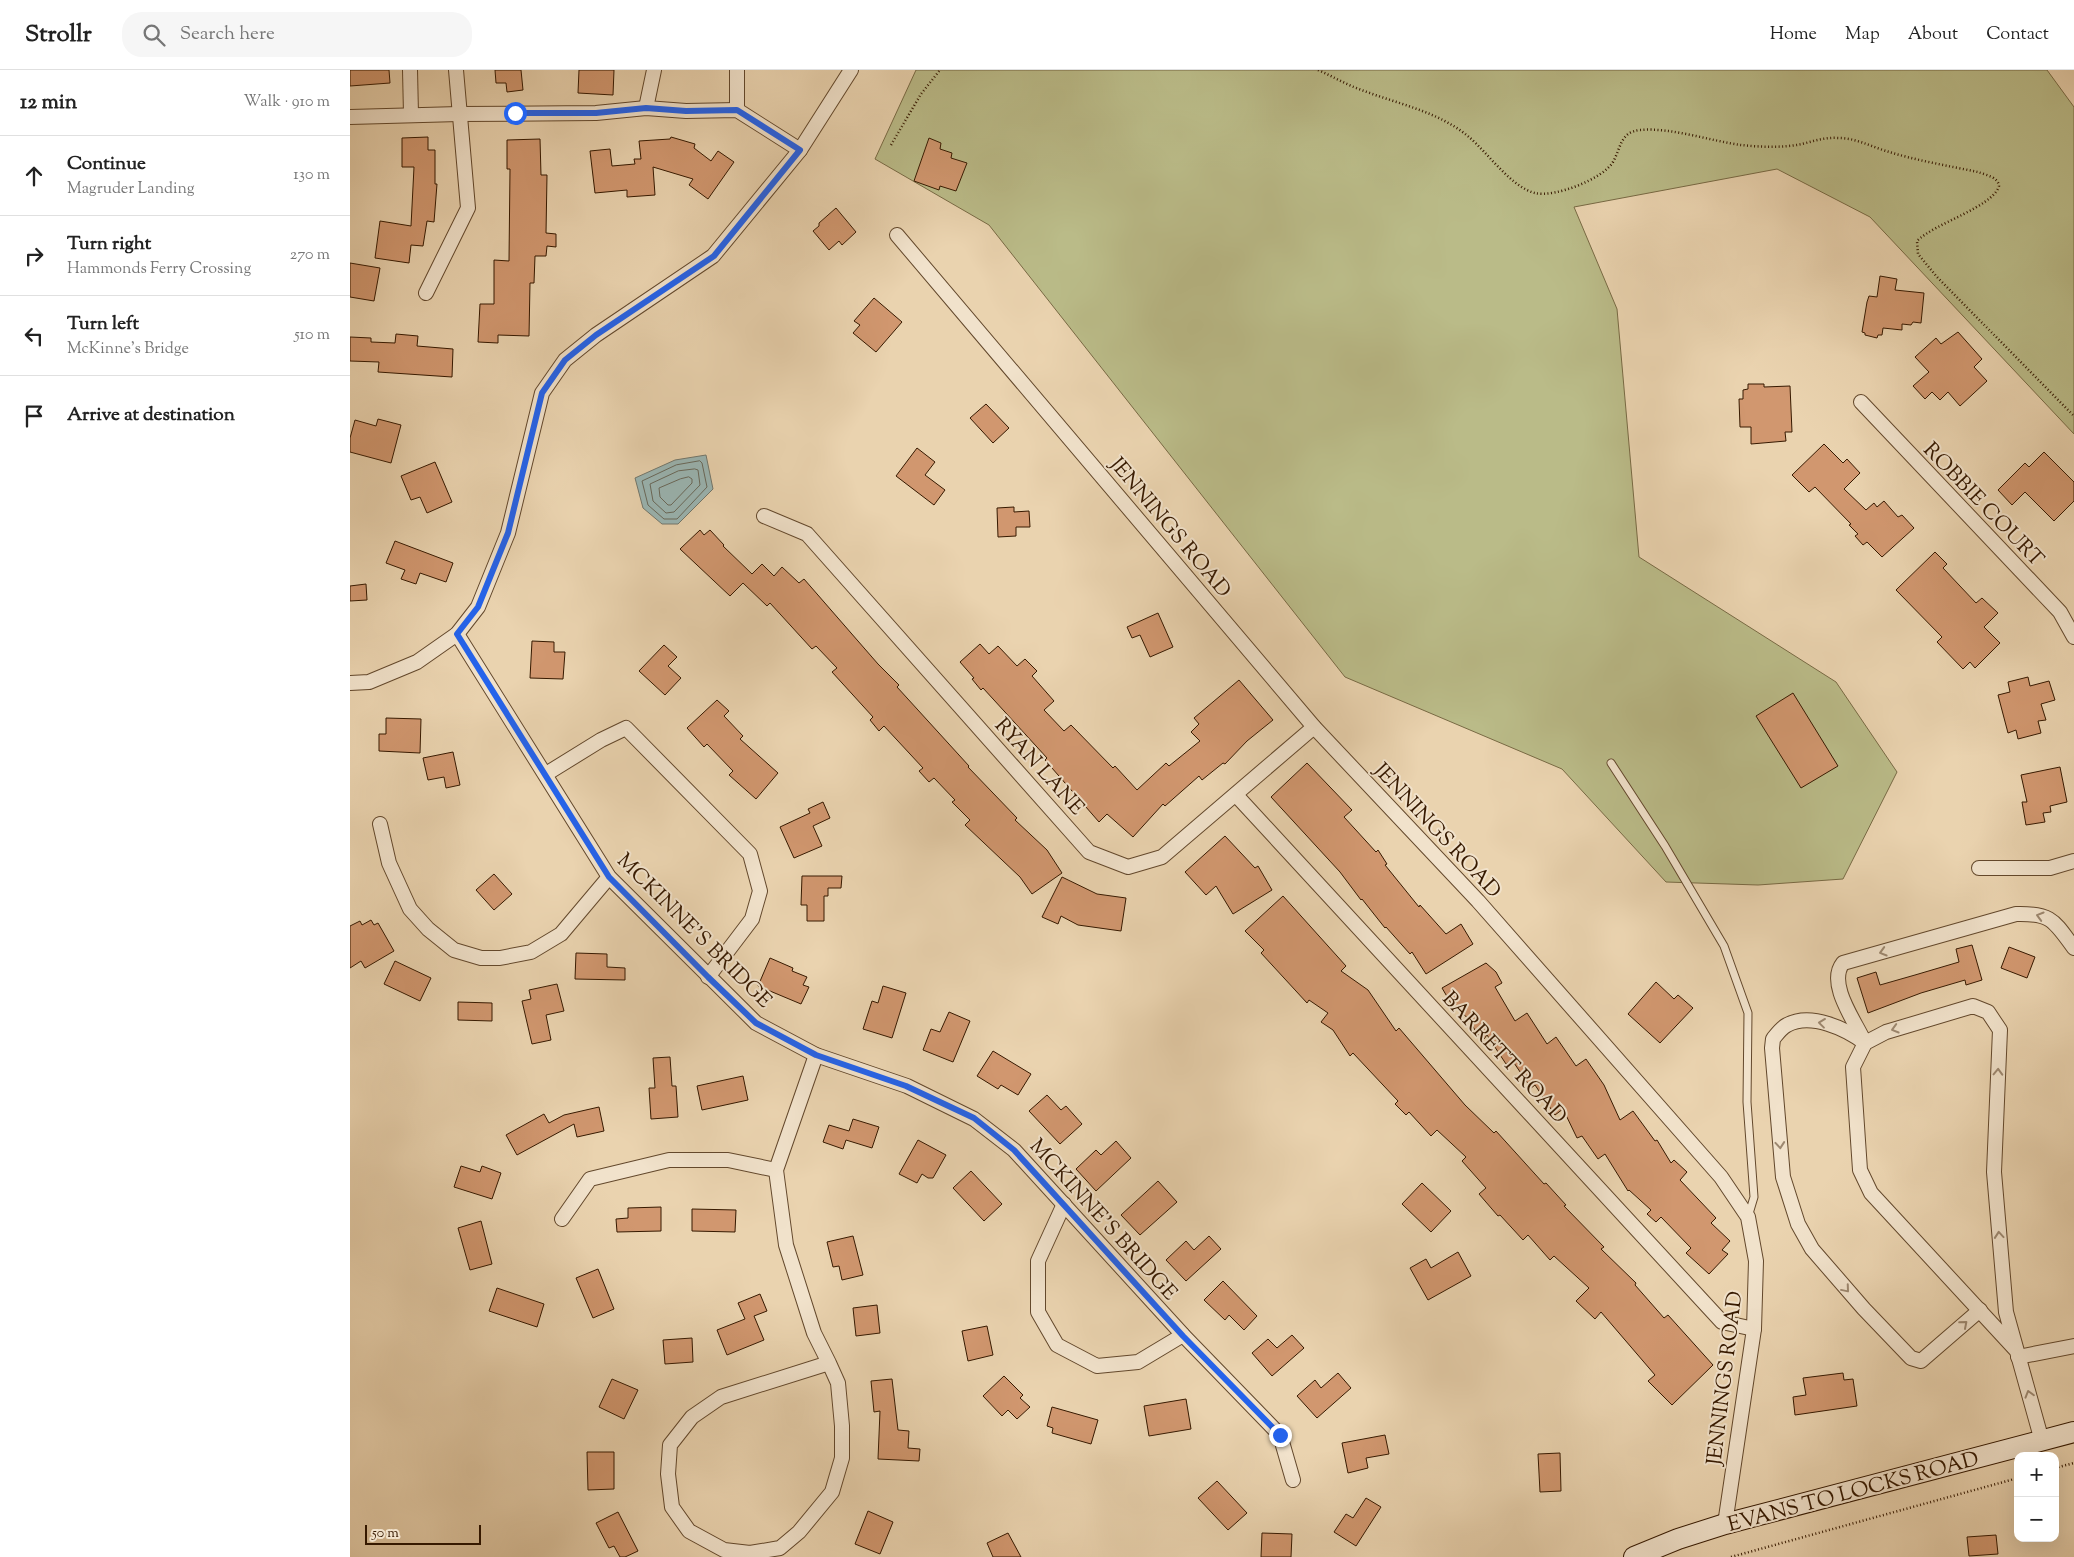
<!DOCTYPE html>
<meta charset="utf-8">
<style>
body{margin:0;font-family:"Sorts Mill Goudy",serif;background:#f6f6f6;color:#222}
.controls{position:absolute;right:15px;bottom:15px;display:grid;overflow:hidden;border-radius:10px;box-shadow:0 5px 20px #0002}
.controls button{width:45px;height:45px;display:grid;place-items:center;padding:0;border:0;border-bottom:1px solid #e0e0e0;background:#fff;color:#222;font:25px sans-serif}
.scale{position:absolute;left:15px;bottom:12px;width:116px;box-sizing:border-box;padding-left:5px;border:2px solid #361900;border-top:0;font-size:14px;line-height:18px;white-space:nowrap;color:#361900;-webkit-text-stroke:4px #f1e2cb;paint-order:stroke}
.stop{position:absolute;width:15px;height:15px;margin:-11px;border:4px solid #2563eb;border-radius:50%;background:#fff}
.stop.end{background:#2563eb;border-color:#fff;box-shadow:0 1px 5px #0008}
.list{margin:0;padding:0;list-style:none}
h2{display:flex;justify-content:space-between;align-items:center;height:65px;margin:0;padding:0 20px;font-size:21px}
h2 small{font-size:16px;font-weight:400;color:#767676}
.list li{display:grid;grid-template-columns:32px 1fr auto;gap:15px;align-items:center;box-sizing:border-box;height:80px;padding:0 20px;border-top:1px solid #e0e0e0}
.list b{display:block;font-size:19px;white-space:nowrap}
.list p{margin:0;font-size:16px;white-space:nowrap;color:#767676}
.list em{font-size:16px;font-style:normal;color:#767676}
.icon{flex:none;width:28px;height:28px;fill:none;stroke:currentColor;stroke-width:2;stroke-linecap:round;stroke-linejoin:round}
.map{position:relative;flex:none;width:1724px;height:1487px;overflow:hidden}
header{display:flex;align-items:center;gap:30px;box-sizing:border-box;height:70px;padding:0 25px;background:#fff;border-bottom:1px solid #e0e0e0}
header strong{font-size:24px}
nav{display:flex;gap:28px;margin-inline-start:auto;font-size:18px}
.search{width:350px;height:45px;background:#f6f6f6;display:flex;align-items:center;gap:12px;box-sizing:border-box;padding:0 18px;border-radius:20px;color:#767676;font-size:19px}
main{display:flex}
aside{flex:1;background:#fff}
.map>svg:first-child{display:block}
.green{fill:#babb88;stroke:#786a44}
.water{fill:#9ab6b4;stroke:#72776c}
.lines{fill:none;stroke-linecap:round;stroke-linejoin:round}
.shore{stroke:#68685a;stroke-width:1}
.building{fill:#d1976f;stroke:#361900}
.lane-casing{stroke:#63482c;stroke-width:9}
.street-casing{stroke:#63482c;stroke-width:16}
.secondary-casing{stroke:#361900;stroke-width:22}
.path{stroke:#361900;stroke-width:2.5;stroke-dasharray:1 2.5;stroke-linecap:butt}
.lane{stroke:#f1e2cb;stroke-width:7}
.street{stroke:#f1e2cb;stroke-width:14}
.secondary{stroke:#f1e2cb;stroke-width:20}
.oneway{stroke:#9d8870}
.route{stroke:#2563eb;stroke-width:6}
.labels{text-anchor:middle;stroke-width:4;stroke-linejoin:round;paint-order:stroke}
.street-label{font-size:21px;fill:#361900;stroke:#f1e2cb}
</style>
<header>
<strong>Strollr</strong>
<div class="search"><svg class="icon" aria-label="search" viewBox="0 0 24 24"><circle cx="10" cy="10" r="6"/><path d="M15 15l6 6"/></svg>Search here</div>
<nav><a>Home</a><a>Map</a><a>About</a><a>Contact</a></nav>
</header>
<main>
<aside>
<h2>12 min<small>Walk · 910 m</small></h2>
<ul class="list">
<li><svg class="icon" aria-label="ahead" viewBox="0 0 24 24"><path d="M12 20V5M6 11l6-6 6 6"/></svg><div><b>Continue</b><p>Magruder Landing</p></div><em>130 m</em></li>
<li><svg class="icon" aria-label="right" viewBox="0 0 24 24"><path d="M7 20v-9h11M14 6l5 5-5 5"/></svg><div><b>Turn right</b><p>Hammonds Ferry Crossing</p></div><em>270 m</em></li>
<li><svg class="icon" aria-label="left" viewBox="0 0 24 24"><path d="M17 20v-9H6M10 6l-5 5 5 5"/></svg><div><b>Turn left</b><p>McKinne's Bridge</p></div><em>510 m</em></li>
<li><svg class="icon" aria-label="arrive" viewBox="0 0 24 24"><path d="M6 21V4h12l-3 4 3 4H6"/></svg><div><b>Arrive at destination</b></div></li>
</ul>
</aside>
<div class="map">
<svg width="1724" height="1487" viewBox="0 0 1724 1487">
<rect width="100%" height="100%" fill="#ead3af"/>
<filter id="stains"><feTurbulence type="fractalNoise" baseFrequency=".004" numOctaves="4"/><feColorMatrix values="0 0 0 0 .2 0 0 0 0 .09 0 0 0 0 .02 0 0 0 .5 -.17"/></filter>
<radialGradient id="worn" r=".72"><stop offset=".6" stop-color="#630" stop-opacity="0"/><stop offset="1" stop-color="#630" stop-opacity=".3"/></radialGradient>
<!-- green -->
<polygon class="green" points="566,0 1697,0 1724,37 1724,364 1520,147 1427,99 1224,137 1267,239 1289,487 1486,612 1547,702 1493,809 1408,815 1316,812 1212,699 995,607 639,155 525,89"/>
<!-- water -->
<polygon class="water" points="356,385 363,419 328,454 312,454 293,438 285,408 325,390"/>
<g class="lines">
<!-- shore -->
<g class="shore">
<polygon points="350,391 352,393 357,417 327,449 314,449 298,435 292,411 326,395"/>
<polygon points="345,399 348,400 350,415 324,442 316,443 303,431 300,414 328,401"/>
<polygon points="339,407 342,409 342,413 321,435 318,435 310,427 309,418 330,409"/>
</g>
</g>
<!-- building -->
<g class="building">
<polygon points="0,0 39,0 40,13 0,16"/>
<polygon points="145,0 171,0 173,20 157,22 156,13 146,13"/>
<polygon points="229,0 264,0 263,25 228,23"/>
<polygon points="78,67 78,80 85,80 85,114 87,114 84,152 77,151 73,176 61,175 59,193 25,188 30,151 61,156 64,97 52,97 52,68"/>
<polygon points="321,67 345,74 344,78 361,91 368,81 384,92 358,129 339,115 343,109 303,97 305,125 277,127 277,120 245,123 240,81 260,79 262,96 285,94 284,89 291,89 289,71 320,69"/>
<polygon points="579,68 591,73 590,79 602,83 601,88 617,93 606,121 590,116 589,120 564,111"/>
<polygon points="190,69 191,105 197,105 196,163 206,164 206,177 197,176 196,186 185,186 184,213 180,213 179,266 148,265 148,273 128,272 130,234 144,234 144,190 159,191 160,99 157,99 157,70"/>
<polygon points="486,138 506,162 492,175 489,171 479,180 463,161 469,156 469,153"/>
<polygon points="0,193 30,198 24,231 0,227"/>
<polygon points="1530,206 1547,209 1545,220 1574,223 1571,253 1563,252 1561,255 1552,254 1552,260 1533,258 1532,265 1528,265 1527,268 1515,265 1515,263 1512,262 1517,232 1519,226 1527,227"/>
<polygon points="524,228 552,252 526,282 503,263 510,255 504,251"/>
<polygon points="1608,262 1632,289 1624,297 1637,311 1610,336 1598,322 1590,330 1582,322 1575,329 1563,316 1579,302 1565,287 1586,268 1591,274"/>
<polygon points="46,264 68,266 67,276 103,279 102,307 28,302 29,292 0,291 0,267 21,268 21,272 45,273"/>
<polygon points="1398,314 1414,314 1414,317 1440,316 1442,362 1435,362 1436,371 1401,374 1401,357 1390,357 1389,329 1393,329 1393,320 1398,319"/>
<polygon points="636,334 659,358 643,373 620,348"/>
<polygon points="28,349 51,355 41,393 0,382 0,368 5,350 26,356"/>
<polygon points="1474,374 1493,393 1497,389 1510,403 1494,419 1516,440 1524,433 1527,437 1534,431 1548,447 1552,445 1564,458 1532,487 1517,472 1513,475 1505,466 1508,464 1499,455 1501,454 1465,417 1459,422 1442,405"/>
<polygon points="567,378 585,392 575,405 595,420 584,435 546,406"/>
<polygon points="1694,382 1724,412 1724,431 1704,451 1675,422 1662,435 1648,420 1675,393 1679,397"/>
<polygon points="85,392 102,432 77,443 70,427 61,430 51,406"/>
<polygon points="664,437 664,442 679,441 680,457 666,457 666,466 648,467 647,438"/>
<polygon points="350,460 354,465 360,460 374,475 373,476 402,504 412,494 424,506 432,497 449,513 454,509 528,594 549,615 547,617 619,696 618,697 667,748 665,750 697,780 712,803 682,824 670,807 615,755 620,750 602,732 605,730 584,708 579,712 569,701 573,698 534,656 529,661 520,650 523,647 482,602 487,598 466,576 462,579 420,533 417,536 393,513 380,526 330,479"/>
<polygon points="45,471 103,493 96,512 70,503 66,514 51,509 55,500 36,493"/>
<polygon points="1585,482 1597,494 1593,498 1626,533 1632,528 1648,543 1634,557 1650,573 1625,598 1620,592 1613,599 1587,572 1592,567 1546,520"/>
<polygon points="16,514 17,530 0,531 0,516"/>
<polygon points="808,543 823,577 800,587 790,565 782,568 777,557"/>
<polygon points="182,571 204,572 204,582 215,582 213,609 180,608"/>
<polygon points="630,574 639,584 648,576 667,596 675,589 687,601 682,606 704,631 694,640 714,661 721,655 763,698 765,696 787,720 816,693 819,696 850,671 841,662 849,654 844,648 889,610 923,650 897,671 875,694 873,693 852,710 849,706 815,736 813,734 783,767 757,744 749,752 695,690 697,688 633,618 631,620 622,609 624,608 610,592"/>
<polygon points="314,575 327,587 318,596 331,608 315,625 289,601"/>
<polygon points="1678,607 1680,616 1699,611 1705,630 1691,634 1696,650 1688,651 1691,663 1668,669 1666,660 1658,663 1648,625 1660,622 1658,612"/>
<polygon points="1443,623 1488,696 1451,718 1406,646"/>
<polygon points="367,630 379,641 374,646 393,666 390,669 428,703 406,729 379,705 383,701 357,674 354,677 337,658"/>
<polygon points="36,648 71,649 70,683 29,681 29,664 36,664"/>
<polygon points="103,682 110,715 96,718 94,707 78,710 73,688"/>
<polygon points="957,693 1002,740 994,747 1026,782 1028,780 1037,794 1035,795 1069,837 1070,835 1096,864 1111,854 1123,874 1076,904 1062,882 1060,884 1036,857 1035,858 1012,829 1011,830 990,802 921,727"/>
<polygon points="1710,697 1717,732 1700,736 1701,742 1693,743 1695,752 1676,755 1672,732 1677,732 1671,705"/>
<polygon points="473,732 480,748 463,756 472,776 444,788 430,757 460,743 458,739"/>
<polygon points="875,766 905,798 908,796 922,820 883,844 866,816 856,825 835,802"/>
<polygon points="144,804 162,824 144,840 126,820"/>
<polygon points="452,806 492,806 491,818 478,818 478,826 474,826 474,851 457,851 457,835 451,835"/>
<polygon points="712,807 747,824 776,828 771,861 728,855 711,846 708,854 692,847"/>
<polygon points="933,826 996,896 991,901 1018,920 1046,961 1049,958 1115,1035 1144,1063 1146,1061 1194,1114 1196,1113 1216,1135 1214,1136 1254,1177 1251,1179 1286,1213 1285,1215 1314,1248 1318,1245 1363,1295 1322,1335 1298,1311 1305,1305 1251,1242 1245,1249 1226,1231 1239,1218 1204,1186 1200,1190 1178,1165 1173,1170 1150,1145 1148,1146 1129,1124 1136,1118 1112,1091 1116,1087 1087,1060 1081,1066 1059,1042 1056,1045 1045,1034 1048,1031 1003,983 1000,986 983,960 971,952 978,943 959,930 957,933 911,883 914,880 895,861"/>
<polygon points="21,850 24,855 28,853 44,881 15,898 11,891 0,898 0,856 10,851 12,855"/>
<polygon points="1622,875 1632,910 1616,915 1615,910 1571,923 1518,943 1507,908 1526,902 1530,915 1565,905 1609,892 1606,879"/>
<polygon points="1659,877 1685,887 1677,908 1651,898"/>
<polygon points="226,883 257,884 257,897 275,898 275,910 225,909"/>
<polygon points="420,888 443,898 442,901 457,907 453,915 459,917 451,934 408,916"/>
<polygon points="45,891 81,908 70,931 34,914"/>
<polygon points="1136,893 1146,902 1152,913 1145,917 1165,951 1177,943 1197,974 1206,967 1226,996 1236,989 1254,1015 1270,1050 1283,1041 1305,1071 1307,1070 1321,1093 1324,1090 1337,1102 1330,1110 1366,1148 1361,1153 1380,1171 1372,1180 1378,1184 1359,1204 1336,1183 1341,1178 1311,1147 1306,1152 1297,1144 1301,1140 1279,1120 1278,1121 1255,1084 1248,1089 1232,1066 1227,1068 1213,1039 1205,1045 1185,1015 1181,1018 1162,990 1156,994 1137,965 1134,969 1127,964 1119,949 1102,935 1092,918"/>
<polygon points="1306,912 1324,929 1328,925 1343,938 1310,973 1278,944"/>
<polygon points="207,914 214,941 196,945 201,970 182,974 172,931 181,929 179,920"/>
<polygon points="533,916 556,923 542,968 513,959 522,931 528,933"/>
<polygon points="108,932 142,933 142,951 108,950"/>
<polygon points="599,942 620,951 603,992 573,980 581,959 590,962"/>
<polygon points="643,981 681,1004 668,1025 651,1015 648,1019 627,1006"/>
<polygon points="320,987 322,1016 326,1016 328,1047 301,1049 299,1018 305,1018 303,988"/>
<polygon points="393,1006 398,1030 352,1040 347,1016"/>
<polygon points="697,1025 711,1040 716,1036 732,1054 710,1074 679,1041"/>
<polygon points="249,1037 254,1061 227,1067 224,1054 167,1085 156,1065 194,1044 199,1053 214,1045"/>
<polygon points="503,1049 529,1057 522,1078 496,1070 493,1079 473,1072 479,1055 499,1061"/>
<polygon points="568,1070 596,1085 583,1108 578,1108 572,1104 567,1113 549,1104"/>
<polygon points="766,1071 781,1088 746,1121 726,1099 746,1080 751,1085"/>
<polygon points="111,1096 130,1102 132,1096 151,1103 142,1129 104,1117"/>
<polygon points="621,1101 652,1134 634,1151 603,1118"/>
<polygon points="808,1111 827,1132 790,1165 771,1145"/>
<polygon points="1072,1113 1101,1141 1081,1162 1052,1134"/>
<polygon points="311,1137 311,1161 267,1162 266,1149 278,1148 278,1138"/>
<polygon points="342,1139 386,1140 385,1162 342,1161"/>
<polygon points="131,1151 142,1194 120,1200 108,1158"/>
<polygon points="503,1166 513,1205 492,1210 489,1196 483,1197 477,1172"/>
<polygon points="859,1166 871,1179 836,1211 816,1190 836,1171 844,1180"/>
<polygon points="1108,1182 1121,1206 1078,1230 1060,1198 1076,1189 1081,1198"/>
<polygon points="248,1199 264,1239 243,1248 226,1208"/>
<polygon points="873,1211 907,1246 894,1260 879,1245 875,1250 854,1230"/>
<polygon points="147,1218 194,1234 187,1257 139,1241"/>
<polygon points="410,1224 417,1241 404,1246 414,1270 377,1285 367,1260 395,1249 388,1233"/>
<polygon points="527,1235 530,1263 506,1266 503,1238"/>
<polygon points="637,1256 643,1285 618,1291 612,1261"/>
<polygon points="942,1265 954,1278 922,1306 902,1283 918,1269 927,1278"/>
<polygon points="342,1268 343,1292 315,1294 313,1270"/>
<polygon points="988,1303 1001,1318 967,1348 947,1326 965,1310 971,1318"/>
<polygon points="1493,1303 1494,1310 1503,1309 1507,1336 1445,1345 1443,1327 1456,1325 1453,1308"/>
<polygon points="654,1306 673,1325 670,1328 680,1337 667,1349 658,1340 652,1346 633,1326"/>
<polygon points="262,1309 288,1320 274,1349 249,1337"/>
<polygon points="542,1309 548,1360 559,1361 558,1378 570,1379 569,1391 528,1389 530,1341 524,1342 521,1311"/>
<polygon points="836,1329 841,1359 799,1366 794,1336"/>
<polygon points="702,1337 748,1350 741,1374 702,1363 703,1358 697,1356"/>
<polygon points="1035,1365 1039,1384 1016,1388 1018,1398 998,1403 992,1373"/>
<polygon points="237,1382 264,1382 264,1419 238,1420"/>
<polygon points="1210,1383 1211,1421 1190,1422 1188,1384"/>
<polygon points="867,1411 897,1443 878,1460 848,1428"/>
<polygon points="1016,1428 1031,1437 1006,1476 984,1462 996,1444 1003,1448"/>
<polygon points="518,1441 543,1452 530,1484 505,1474"/>
<polygon points="268,1442 288,1481 275,1487 270,1487 264,1476 259,1478 246,1453"/>
<polygon points="658,1463 671,1487 643,1487 637,1473"/>
<polygon points="912,1463 942,1464 941,1487 911,1487"/>
<polygon points="1646,1465 1648,1484 1619,1486 1617,1467"/>
</g>
<g class="lines">
<!-- lane casing -->
<g class="lane-casing">
<polyline id="lane" points="1261,693 1315,776 1374,876 1398,943 1397,1032 1404,1127 1398,1147"/>
</g>
<!-- street casing -->
<g class="street-casing">
<g id="street">
<polyline points="60,0 61,44"/>
<polyline points="296,38 304,0"/>
<polyline points="387,40 387,0"/>
<polyline points="0,47 109,44 246,43 296,38 336,41 387,40 450,80"/>
<polyline points="547,165 964,657 1128,831 1371,1107 1398,1147 1406,1191 1404,1259 1375,1454"/>
<polyline points="76,223 118,138 106,0"/>
<polyline points="1511,332 1710,542 1724,567"/>
<polyline points="414,446 457,464 739,782 778,797 812,787 964,657"/>
<polyline points="107,564 259,807 406,953 466,985 557,1016 624,1049 664,1080 833,1265 930,1365 943,1410"/>
<polyline points="0,613 19,612 67,592 107,564 128,537 158,463 192,323 215,290 246,265 363,186 450,80 501,0"/>
<polyline points="196,704 251,670 276,658 400,784 410,821 402,849 358,907"/>
<polyline points="886,725 1372,1252 1404,1259"/>
<polyline points="30,754 39,793 60,839 78,859 104,880 131,888 150,888 181,882 211,864 259,807"/>
<polyline points="1629,798 1700,798 1724,791"/>
<path d="M1513,969C1504,950 1477,913 1493,893L1666,844C1702,843 1704,851 1724,878"/>
<path d="M1515,973C1496,959 1461,942 1437,955C1431,958 1427,964 1423,969L1422,978L1433,1107L1448,1154L1462,1179L1514,1239L1561,1288L1571,1291L1630,1240"/>
<polyline points="466,985 426,1100 436,1175 464,1263 479,1293 488,1313 492,1356 492,1388 482,1422 449,1462 430,1478 400,1483 374,1480 339,1461 322,1437 318,1404 320,1375 342,1347 371,1327 479,1293"/>
<polyline points="714,1134 688,1191 688,1242 707,1275 747,1296 788,1292 833,1265"/>
<polyline points="212,1149 240,1109 319,1090 378,1090 426,1100"/>
<polyline points="1666,1280 1521,1123 1510,1100 1503,997 1515,973 1536,962 1623,936 1638,942 1650,960 1644,1102 1656,1242 1692,1371"/>
<polyline points="1668,1287 1724,1276"/>
</g>
</g>
<!-- secondary casing -->
<g class="secondary-casing">
<polyline id="secondary" points="1284,1487 1328,1469 1375,1454 1724,1362"/>
</g>
<!-- path -->
<g class="path">
<path d="M968,0C982,6 995,14 1009,19C1047,34 1088,41 1119,67C1138,83 1161,117 1185,123C1204,128 1253,109 1263,92C1271,78 1270,62 1290,60C1320,57 1361,71 1391,75C1410,77 1433,78 1452,74C1464,71 1475,67 1489,68C1505,68 1520,76 1536,81C1564,90 1599,96 1628,102C1636,105 1648,107 1649,116C1643,137 1585,153 1567,171L1568,184L1587,207L1724,346"/>
<polyline points="541,75 571,24 590,0"/>
<polyline points="1705,1398 1724,1393"/>
<polyline points="1381,1487 1668,1408"/>
</g>
<!-- lane -->
<use href="#lane" class="lane"/>
<!-- street -->
<use href="#street" class="street"/>
<!-- secondary -->
<use href="#secondary" class="secondary"/>
</g>
<!-- one-way arrows -->
<defs><path id="oneway-chevron" d="M-2-3.5L2.5 0L-2 3.5" fill="none" stroke-width="1.6" stroke-linecap="round" stroke-linejoin="round" transform="scale(1.25)"/></defs>
<g class="oneway">
<use href="#oneway-chevron" transform="translate(1690 846) rotate(-164)"/>
<use href="#oneway-chevron" transform="translate(1533 882) rotate(164)"/>
<use href="#oneway-chevron" transform="translate(1472 953) rotate(-173)"/>
<use href="#oneway-chevron" transform="translate(1545 959) rotate(164)"/>
<use href="#oneway-chevron" transform="translate(1648 1002) rotate(-88)"/>
<use href="#oneway-chevron" transform="translate(1430 1075) rotate(85)"/>
<use href="#oneway-chevron" transform="translate(1649 1165) rotate(-95)"/>
<use href="#oneway-chevron" transform="translate(1496 1219) rotate(50)"/>
<use href="#oneway-chevron" transform="translate(1614 1254) rotate(-41)"/>
<use href="#oneway-chevron" transform="translate(1679 1324) rotate(-106)"/>
</g>
<g class="lines">
<!-- route -->
<polyline class="route" points="165,43 246,43 296,38 336,41 387,40 450,80 364,186 246,265 215,290 192,323 158,463 128,537 107,564 259,807 358,907 406,953 466,985 556,1016 624,1048 664,1080 833,1266 930,1365"/>
</g>
<g class="labels">
<!-- street labels -->
<g class="street-label">
<text transform="translate(1634 434) rotate(46)" y="7">ROBBIE COURT</text>
<text transform="translate(821 457) rotate(50)" y="7">JENNINGS ROAD</text>
<text transform="translate(690 696) rotate(48)" y="7">RYAN LANE</text>
<text transform="translate(1088 760) rotate(47)" y="7">JENNINGS ROAD</text>
<text transform="translate(345 860) rotate(45)" y="7">MCKINNE'S BRIDGE</text>
<text transform="translate(1155 987) rotate(47)" y="7">BARRETT ROAD</text>
<text transform="translate(754 1149) rotate(48)" y="7">MCKINNE'S BRIDGE</text>
<text transform="translate(1374 1308) rotate(-83)" y="7">JENNINGS ROAD</text>
<text transform="translate(1503 1421) rotate(-15)" y="7">EVANS TO LOCKS ROAD</text>
</g>
</g>
<rect width="100%" height="100%" filter="url(#stains)"/>
<rect width="100%" height="100%" fill="url(#worn)"/>
</svg>
<div class="controls">
<button>+</button>
<button>−</button>
</div>
<div class="scale">50 m</div>
<div class="stop" style="left:165px;top:43px"></div>
<div class="stop end" style="left:930px;top:1365px"></div>
</div>
</main>
